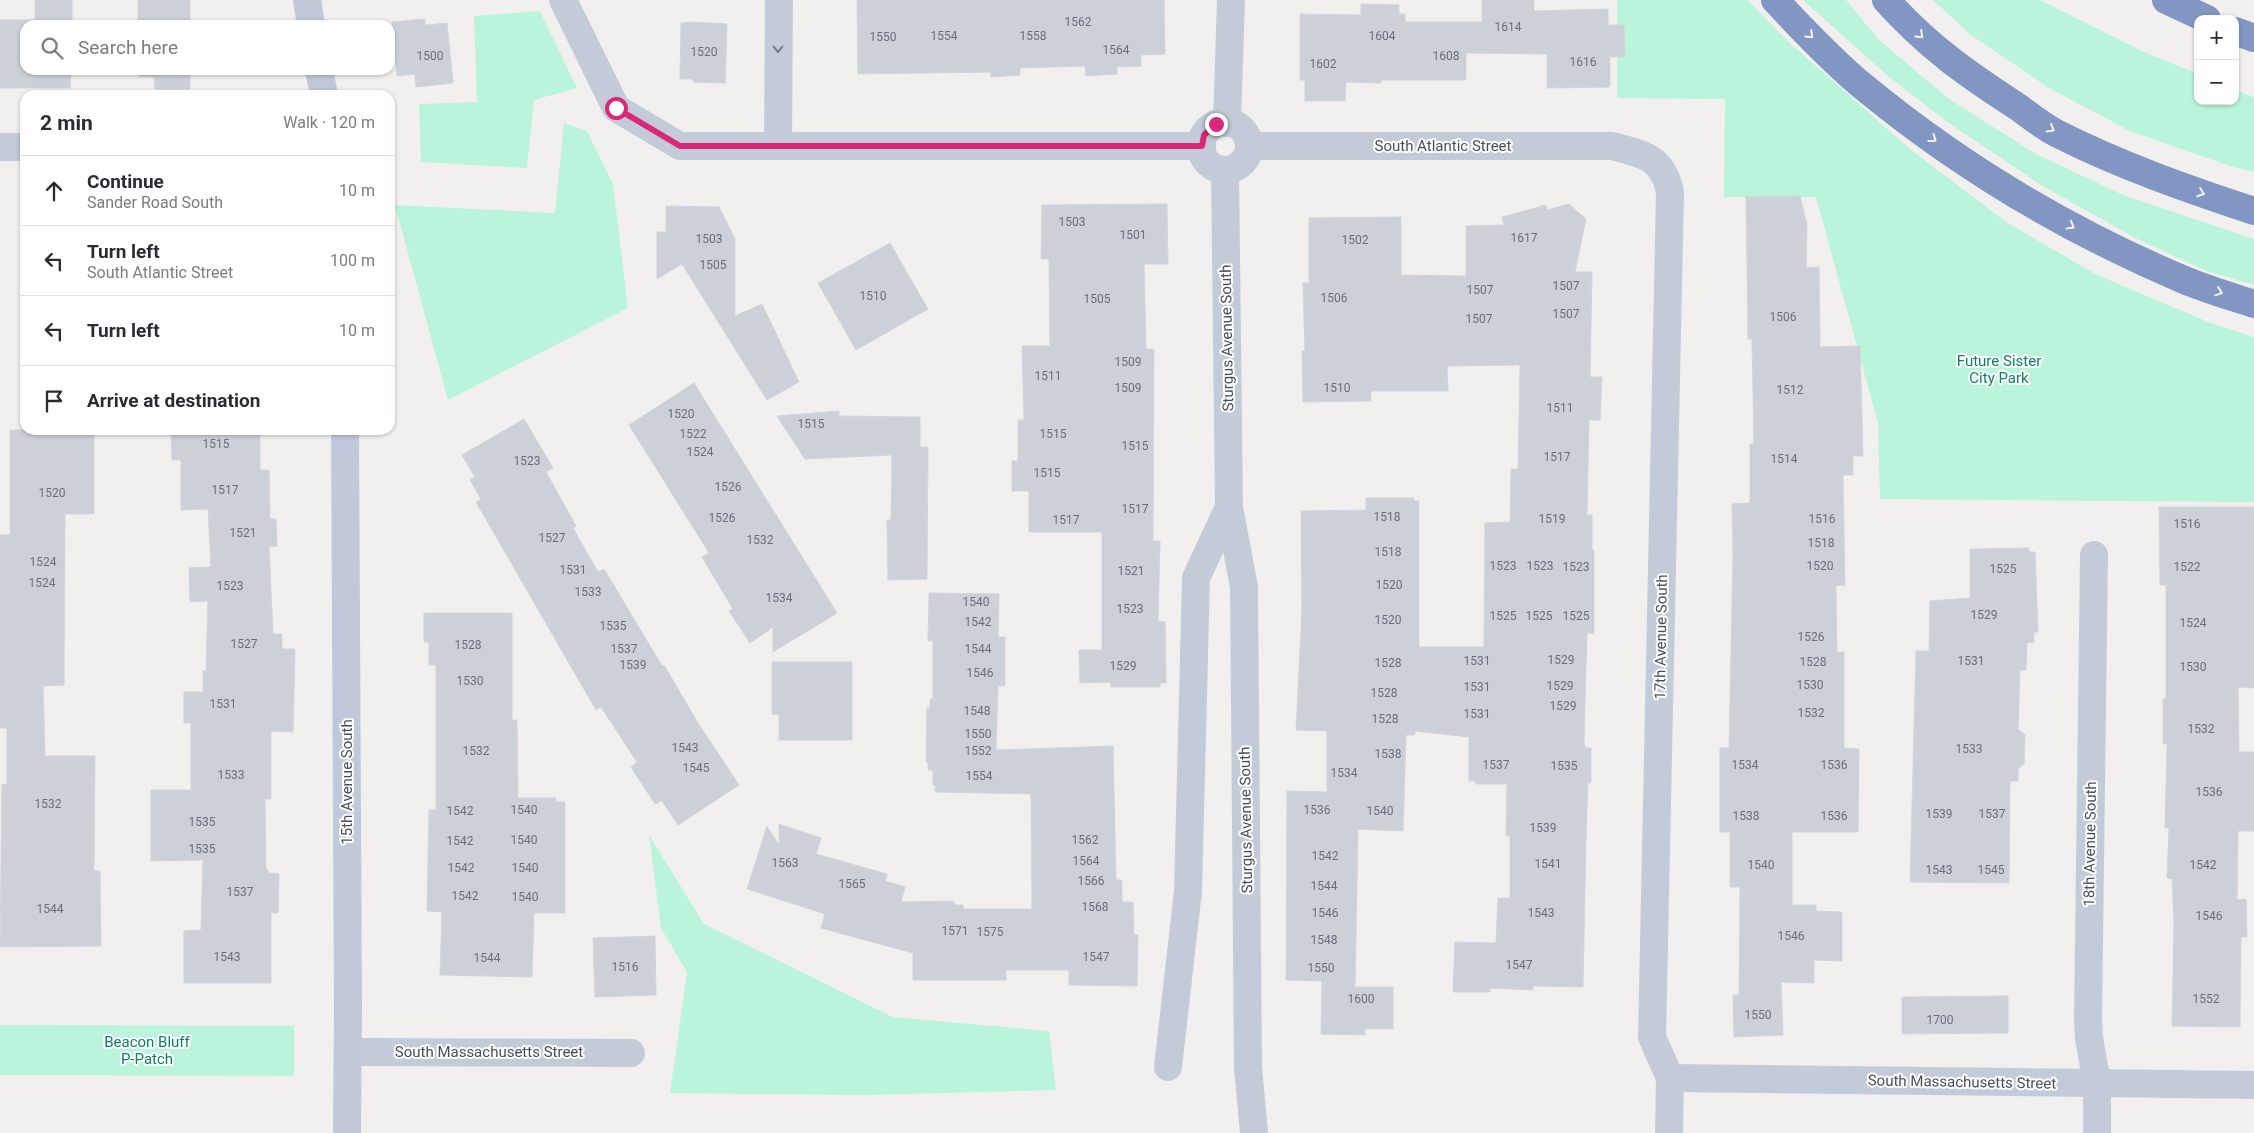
<!DOCTYPE html>
<meta charset="utf-8">
<style>
body{margin:0;font-family:Roboto,sans-serif;background:#f2f2f3;color:#2b2b33}
.controls{position:absolute;right:15px;top:15px;display:grid;overflow:hidden;border-radius:10px;box-shadow:0 1px 4px #0004}
.controls button{width:45px;height:45px;display:grid;place-items:center;padding:0;border:0;border-bottom:1px solid #e1e1e2;background:#fff;color:#2b2b33;font:25px sans-serif}
.stop{position:absolute;width:15px;height:15px;margin:-11px;border:4px solid #db2777;border-radius:50%;background:#fff}
.stop.end{background:#db2777;border-color:#fff;box-shadow:0 1px 5px #0008}
.list{margin:0;padding:0;list-style:none}
h2{display:flex;justify-content:space-between;align-items:center;height:65px;margin:0;padding:0 20px;font-size:21px}
h2 small{font-size:16px;font-weight:400;color:#7c7c81}
.list li{display:grid;grid-template-columns:32px 1fr auto;gap:15px;align-items:center;box-sizing:border-box;height:70px;padding:0 20px;border-top:1px solid #e1e1e2}
.list b{display:block;font-size:19px;white-space:nowrap}
.list p{margin:0;font-size:16px;white-space:nowrap;color:#7c7c81}
.list em{font-size:16px;font-style:normal;color:#7c7c81}
.icon{flex:none;width:28px;height:28px;fill:none;stroke:currentColor;stroke-width:2;stroke-linecap:round;stroke-linejoin:round}
.map{position:relative;flex:none;width:2254px;height:1133px;overflow:hidden}
.search{position:absolute;background:#fff;box-shadow:0 1px 4px #0004;left:20px;top:20px;width:375px;height:55px;display:flex;align-items:center;gap:12px;box-sizing:border-box;padding:0 18px;border-radius:15px;color:#7c7c81;font-size:19px}
.panel{position:absolute;background:#fff;box-shadow:0 1px 4px #0004;left:20px;top:90px;width:375px;height:345px;border-radius:15px}
.map>svg:first-child{display:block}
.green{fill:#b9f4db}
.building{fill:#ced0d7;stroke:#d3d4db}
.lines{fill:none;stroke-linecap:round;stroke-linejoin:round}
.minor{stroke:#c4cbd8;stroke-width:28}
.tertiary{stroke:#c4cbd8;stroke-width:28}
.secondary{stroke:#c0c8da;stroke-width:28}
.motorway{stroke:#8296c3;stroke-width:28}
.oneway{stroke:#f2f4f9}
.oneway2{stroke:#717a89}
.route{stroke:#db2777;stroke-width:6}
.labels{text-anchor:middle;stroke-width:4;stroke-linejoin:round;paint-order:stroke}
.number-label{font-size:12px;fill:#676e7d}
.street-label{font-size:15px;fill:#454e5f;stroke:#fff}
.park-label{font-size:15px;fill:#0e825e;stroke:#fff}
</style>
<div class="map">
<svg width="2254" height="1133" viewBox="0 0 2254 1133">
<rect width="100%" height="100%" fill="#f2f0ef"/>
<!-- green -->
<g class="green">
<polygon points="1617,0 1747,0 1792,45 1910,149 2006,222 2097,275 2213,324 2254,337 2254,502 1880,499 1878,423 1816,197 1724,197 1725,99 1617,98"/>
<polygon points="1803,0 1846,0 1879,40 1949,99 2036,154 2123,195 2254,239 2254,285 2207,271 2139,240 2041,185 1946,121 1888,76"/>
<polygon points="1933,0 2040,0 2144,52 2198,74 2198,101 2235,101 2235,90 2254,97 2254,172 2230,166 2130,131 2049,88 1971,35"/>
<polygon points="540,11 577,88 534,100 527,168 421,162 419,104 477,102 474,16"/>
<polygon points="564,123 587,131 613,184 628,308 448,400 395,205 555,213"/>
<polygon points="649,835 704,924 893,1017 1049,1031 1056,1090 863,1095 670,1093 687,972 661,928"/>
<polygon points="0,1025 294,1026 294,1076 0,1075"/>
</g>
<!-- building -->
<g class="building">
<polygon points="35,0 72,0 72,25 25,25 25,70 71,70 70,88 0,88 0,20 35,20"/>
<rect x="138" y="0" width="52" height="25"/>
<polygon points="857,0 1164,0 1165,54 1141,55 1141,66 1117,67 1117,74 1086,76 1085,66 1020,68 1020,75 991,77 991,72 858,74"/>
<polygon points="1482,0 1534,0 1534,11 1608,9 1608,25 1624,25 1625,57 1610,57 1610,87 1547,88 1547,54 1466,53 1466,80 1381,80 1381,83 1346,82 1345,101 1305,101 1305,80 1300,80 1300,14 1361,15 1361,4 1399,5 1399,14 1405,14 1405,22 1482,22"/>
<polygon points="425,19 425,25 447,23 453,83 416,87 415,74 397,76 392,22"/>
<polygon points="694,22 727,24 725,83 693,82 693,79 680,79 681,23"/>
<polygon points="139,70 190,70 190,89 155,89 154,77 139,77"/>
<polygon points="1800,196 1807,225 1806,268 1819,267 1820,347 1860,346 1863,456 1853,456 1853,475 1843,475 1845,585 1836,586 1837,652 1844,652 1844,748 1859,749 1858,832 1792,832 1792,905 1816,905 1816,911 1842,912 1842,961 1814,960 1814,983 1781,982 1783,1035 1734,1037 1733,995 1739,995 1740,887 1730,887 1730,832 1720,832 1720,748 1729,748 1733,555 1732,504 1750,503 1750,444 1754,444 1752,339 1748,339 1746,197"/>
<polygon points="1167,204 1168,264 1144,264 1146,349 1154,349 1153,541 1160,541 1158,621 1165,622 1166,683 1160,683 1160,687 1111,687 1111,682 1080,683 1079,650 1102,650 1102,532 1029,532 1029,491 1012,491 1012,461 1018,461 1018,420 1024,420 1022,346 1050,346 1049,259 1041,259 1042,205"/>
<polygon points="1569,204 1586,219 1575,272 1592,272 1590,377 1602,377 1600,420 1589,420 1587,515 1592,515 1592,550 1594,550 1594,634 1587,633 1585,700 1584,744 1586,748 1591,748 1591,783 1588,783 1586,837 1583,987 1533,986 1533,990 1490,988 1490,992 1453,992 1455,942 1496,943 1498,898 1510,898 1510,836 1506,836 1507,784 1475,784 1475,781 1469,781 1469,737 1415,731 1415,735 1406,735 1403,831 1358,829 1355,987 1393,987 1393,1029 1365,1029 1365,1035 1321,1034 1322,981 1286,980 1287,791 1327,792 1327,731 1296,730 1302,610 1301,511 1366,510 1366,498 1414,498 1414,501 1419,501 1419,647 1484,647 1485,523 1510,522 1511,469 1518,469 1520,365 1447,366 1448,391 1371,391 1371,401 1303,402 1302,351 1305,351 1303,283 1309,283 1309,218 1401,217 1401,275 1466,276 1466,226 1504,225 1502,217 1546,205 1547,210"/>
<polygon points="666,206 719,207 735,239 735,316 762,304 799,382 767,400 682,264 657,279 657,232 666,232"/>
<polygon points="890,243 928,309 856,350 818,283"/>
<polygon points="694,383 837,613 773,652 773,627 750,643 729,611 733,609 702,557 709,553 629,425"/>
<polygon points="839,411 839,416 920,417 920,447 928,447 927,579 888,580 887,520 891,520 892,455 805,459 777,416"/>
<polygon points="524,419 553,468 546,472 576,526 573,528 598,572 604,569 662,666 664,665 698,723 739,785 678,825 662,801 655,804 631,767 637,762 601,707 596,710 476,502 481,499 470,480 475,477 462,455"/>
<polygon points="10,430 94,430 94,514 65,514 64,685 43,686 45,756 95,756 94,871 100,871 101,946 0,947 2,784 7,785 7,728 0,728 0,535 10,535"/>
<polygon points="171,430 260,430 260,470 269,470 270,519 276,519 277,546 269,547 273,634 282,634 282,649 295,649 293,732 271,731 271,799 265,799 266,869 268,870 268,873 279,874 278,913 271,913 271,983 184,983 184,931 201,930 203,860 151,861 151,790 191,790 191,723 184,723 184,692 203,692 203,671 206,671 208,601 190,602 189,568 211,567 208,509 181,510 181,460 172,460"/>
<polygon points="2159,507 2254,507 2254,688 2238,687 2239,752 2254,752 2254,831 2238,831 2237,900 2246,899 2247,937 2241,937 2240,1027 2172,1026 2174,922 2172,879 2167,878 2169,828 2165,828 2167,744 2163,744 2163,699 2166,699 2166,585 2160,585"/>
<polygon points="2029,548 2029,552 2035,552 2038,632 2034,632 2034,643 2027,642 2026,670 2020,670 2018,729 2025,735 2024,764 2018,769 2018,781 2010,781 2009,883 1910,882 1916,651 1929,651 1930,601 1970,598 1970,549"/>
<polygon points="929,593 999,594 998,637 1005,637 1005,686 998,686 996,750 1113,746 1116,880 1122,880 1122,902 1133,902 1134,935 1138,935 1137,986 1069,985 1069,970 1006,970 1006,980 913,980 913,953 821,928 825,914 747,889 767,826 779,845 779,824 821,838 816,854 887,874 885,881 905,887 901,902 954,901 954,905 963,905 963,909 1032,909 1031,794 935,792 936,786 933,785 933,770 928,770 928,762 926,762 927,708 930,708 930,699 933,699 933,641 928,641"/>
<polygon points="424,613 512,613 512,720 517,720 518,798 556,798 556,802 565,802 565,913 534,913 532,977 440,975 442,912 427,911 429,810 436,810 436,665 429,665 429,642 424,642"/>
<polygon points="772,662 852,662 852,740 779,740 779,715 772,714"/>
<polygon points="655,936 656,995 595,997 593,938"/>
<polygon points="2008,996 2008,1033 1902,1034 1902,997"/>
</g>
<g class="lines">
<!-- minor -->
<g class="minor">
<polyline points="563,0 616,108 680,146 1202,146"/>
<circle cx="1225" cy="146" r="24"/>
<polyline points="1227,123 1231,0"/>
<polyline points="778,145 779,0"/>
<path d="M1249,146H1612C1643,154 1663,157 1670,192L1652,1037L1670,1078"/>
<polyline points="0,147 25,147"/>
<polyline points="1225,170 1229,507 1244,587 1248,1067 1254,1133"/>
<polyline points="2094,555 2088,1019 2089,1038 2097,1084 2097,1133"/>
<polyline points="348,1052 631,1053"/>
<polyline points="1168,1067 1188,891 1196,578 1229,507"/>
</g>
<!-- tertiary -->
<polyline class="tertiary" points="1669,1133 1670,1078 2254,1085"/>
<!-- secondary -->
<g class="secondary">
<polyline points="307,0 311,25"/>
<polyline points="319,70 324,95"/>
<polyline points="345,430 348,1007 347,1133"/>
</g>
<!-- motorway -->
<g class="motorway">
<path d="M1775,0C1802,29 1834,63 1865,88C1960,166 2069,231 2182,279C2205,289 2230,296 2254,304"/>
<path d="M1886,0C1927,46 1967,74 2018,107C2030,116 2043,126 2056,133C2119,165 2187,189 2254,211"/>
<polyline points="2166,0 2207,19"/>
<polyline points="2235,31 2254,38"/>
</g>
</g>
<!-- one-way arrows -->
<defs><path id="oneway-chevron" d="M-2-3.5L2.5 0L-2 3.5" fill="none" stroke-width="1.6" stroke-linecap="round" stroke-linejoin="round" transform="scale(1.25)"/></defs>
<g class="oneway">
<use href="#oneway-chevron" transform="translate(1810 35) rotate(44)"/>
<use href="#oneway-chevron" transform="translate(1920 35) rotate(43)"/>
<use href="#oneway-chevron" transform="translate(2051 129) rotate(31)"/>
<use href="#oneway-chevron" transform="translate(1933 139) rotate(36)"/>
<use href="#oneway-chevron" transform="translate(2201 193) rotate(20)"/>
<use href="#oneway-chevron" transform="translate(2071 226) rotate(30)"/>
<use href="#oneway-chevron" transform="translate(2219 292) rotate(19)"/>
</g>
<use class="oneway2" href="#oneway-chevron" transform="translate(778 49) rotate(90)"/>
<g class="lines">
<!-- route -->
<polyline class="route" points="616,108 680,146 1202,146 1204,135 1216,124"/>
</g>
<g class="labels">
<!-- number labels -->
<g class="number-label">
<text x="1078" y="26">1562</text>
<text x="1508" y="31">1614</text>
<text x="944" y="40">1554</text>
<text x="1033" y="40">1558</text>
<text x="1382" y="40">1604</text>
<text x="883" y="41">1550</text>
<text x="1116" y="54">1564</text>
<text x="704" y="56">1520</text>
<text x="430" y="60">1500</text>
<text x="1446" y="60">1608</text>
<text x="1583" y="66">1616</text>
<text x="1323" y="68">1602</text>
<text x="1072" y="226">1503</text>
<text x="1133" y="239">1501</text>
<text x="1524" y="242">1617</text>
<text x="709" y="243">1503</text>
<text x="1355" y="244">1502</text>
<text x="713" y="269">1505</text>
<text x="1566" y="290">1507</text>
<text x="1480" y="294">1507</text>
<text x="873" y="300">1510</text>
<text x="1334" y="302">1506</text>
<text x="1097" y="303">1505</text>
<text x="1566" y="318">1507</text>
<text x="1783" y="321">1506</text>
<text x="1479" y="323">1507</text>
<text x="1128" y="366">1509</text>
<text x="1048" y="380">1511</text>
<text x="1128" y="392">1509</text>
<text x="1337" y="392">1510</text>
<text x="1790" y="394">1512</text>
<text x="1560" y="412">1511</text>
<text x="681" y="418">1520</text>
<text x="811" y="428">1515</text>
<text x="693" y="438">1522</text>
<text x="1053" y="438">1515</text>
<text x="216" y="448">1515</text>
<text x="1135" y="450">1515</text>
<text x="700" y="456">1524</text>
<text x="1557" y="461">1517</text>
<text x="1784" y="463">1514</text>
<text x="527" y="465">1523</text>
<text x="1047" y="477">1515</text>
<text x="728" y="491">1526</text>
<text x="225" y="494">1517</text>
<text x="52" y="497">1520</text>
<text x="1135" y="513">1517</text>
<text x="1387" y="521">1518</text>
<text x="722" y="522">1526</text>
<text x="1552" y="523">1519</text>
<text x="1822" y="523">1516</text>
<text x="1066" y="524">1517</text>
<text x="2187" y="528">1516</text>
<text x="243" y="537">1521</text>
<text x="552" y="542">1527</text>
<text x="760" y="544">1532</text>
<text x="1821" y="547">1518</text>
<text x="1388" y="556">1518</text>
<text x="43" y="566">1524</text>
<text x="1503" y="570">1523</text>
<text x="1540" y="570">1523</text>
<text x="1820" y="570">1520</text>
<text x="1576" y="571">1523</text>
<text x="2187" y="571">1522</text>
<text x="2003" y="573">1525</text>
<text x="573" y="574">1531</text>
<text x="1131" y="575">1521</text>
<text x="42" y="587">1524</text>
<text x="1389" y="589">1520</text>
<text x="230" y="590">1523</text>
<text x="588" y="596">1533</text>
<text x="779" y="602">1534</text>
<text x="976" y="606">1540</text>
<text x="1130" y="613">1523</text>
<text x="1984" y="619">1529</text>
<text x="1503" y="620">1525</text>
<text x="1539" y="620">1525</text>
<text x="1576" y="620">1525</text>
<text x="1388" y="624">1520</text>
<text x="978" y="626">1542</text>
<text x="2193" y="627">1524</text>
<text x="613" y="630">1535</text>
<text x="1811" y="641">1526</text>
<text x="244" y="648">1527</text>
<text x="468" y="649">1528</text>
<text x="624" y="653">1537</text>
<text x="978" y="653">1544</text>
<text x="1561" y="664">1529</text>
<text x="1477" y="665">1531</text>
<text x="1971" y="665">1531</text>
<text x="1813" y="666">1528</text>
<text x="1388" y="667">1528</text>
<text x="633" y="669">1539</text>
<text x="1123" y="670">1529</text>
<text x="2193" y="671">1530</text>
<text x="980" y="677">1546</text>
<text x="470" y="685">1530</text>
<text x="1810" y="689">1530</text>
<text x="1560" y="690">1529</text>
<text x="1477" y="691">1531</text>
<text x="1384" y="697">1528</text>
<text x="223" y="708">1531</text>
<text x="1563" y="710">1529</text>
<text x="977" y="715">1548</text>
<text x="1811" y="717">1532</text>
<text x="1477" y="718">1531</text>
<text x="1385" y="723">1528</text>
<text x="2201" y="733">1532</text>
<text x="978" y="738">1550</text>
<text x="685" y="752">1543</text>
<text x="1969" y="753">1533</text>
<text x="476" y="755">1532</text>
<text x="978" y="755">1552</text>
<text x="1388" y="758">1538</text>
<text x="1496" y="769">1537</text>
<text x="1745" y="769">1534</text>
<text x="1834" y="769">1536</text>
<text x="1564" y="770">1535</text>
<text x="696" y="772">1545</text>
<text x="1344" y="777">1534</text>
<text x="231" y="779">1533</text>
<text x="979" y="780">1554</text>
<text x="2209" y="796">1536</text>
<text x="48" y="808">1532</text>
<text x="524" y="814">1540</text>
<text x="1317" y="814">1536</text>
<text x="460" y="815">1542</text>
<text x="1380" y="815">1540</text>
<text x="1939" y="818">1539</text>
<text x="1992" y="818">1537</text>
<text x="1746" y="820">1538</text>
<text x="1834" y="820">1536</text>
<text x="202" y="826">1535</text>
<text x="1543" y="832">1539</text>
<text x="524" y="844">1540</text>
<text x="1085" y="844">1562</text>
<text x="460" y="845">1542</text>
<text x="202" y="853">1535</text>
<text x="1325" y="860">1542</text>
<text x="1086" y="865">1564</text>
<text x="785" y="867">1563</text>
<text x="1548" y="868">1541</text>
<text x="1761" y="869">1540</text>
<text x="2203" y="869">1542</text>
<text x="461" y="872">1542</text>
<text x="525" y="872">1540</text>
<text x="1939" y="874">1543</text>
<text x="1991" y="874">1545</text>
<text x="1091" y="885">1566</text>
<text x="852" y="888">1565</text>
<text x="1324" y="890">1544</text>
<text x="240" y="896">1537</text>
<text x="465" y="900">1542</text>
<text x="525" y="901">1540</text>
<text x="1095" y="911">1568</text>
<text x="50" y="913">1544</text>
<text x="1325" y="917">1546</text>
<text x="1541" y="917">1543</text>
<text x="2209" y="920">1546</text>
<text x="955" y="935">1571</text>
<text x="990" y="936">1575</text>
<text x="1791" y="940">1546</text>
<text x="1324" y="944">1548</text>
<text x="227" y="961">1543</text>
<text x="1096" y="961">1547</text>
<text x="487" y="962">1544</text>
<text x="1519" y="969">1547</text>
<text x="625" y="971">1516</text>
<text x="1321" y="972">1550</text>
<text x="1361" y="1003">1600</text>
<text x="2206" y="1003">1552</text>
<text x="1758" y="1019">1550</text>
<text x="1940" y="1024">1700</text>
</g>
<!-- street labels -->
<g class="street-label">
<text x="1443" y="151">South Atlantic Street</text>
<text transform="translate(1227 338) rotate(-91)" y="5">Sturgus Avenue South</text>
<text transform="translate(1661 637) rotate(-89)" y="5">17th Avenue South</text>
<text transform="translate(347 782) rotate(-90)" y="5">15th Avenue South</text>
<text transform="translate(1246 820) rotate(-91)" y="5">Sturgus Avenue South</text>
<text transform="translate(2090 844) rotate(-89)" y="5">18th Avenue South</text>
<text x="489" y="1057">South Massachusetts Street</text>
<text transform="translate(1962 1082) rotate(1)" y="5">South Massachusetts Street</text>
</g>
<!-- park labels -->
<g class="park-label">
<text x="1999" y="366">Future Sister<tspan x="1999" dy="17">City Park</tspan></text>
<text x="147" y="1047">Beacon Bluff<tspan x="147" dy="17">P-Patch</tspan></text>
</g>
</g>
</svg>
<div class="controls">
<button>+</button>
<button>−</button>
</div>
<div class="stop" style="left:616px;top:108px"></div>
<div class="stop end" style="left:1216px;top:124px"></div>
<div class="search"><svg class="icon" aria-label="search" viewBox="0 0 24 24"><circle cx="10" cy="10" r="6"/><path d="M15 15l6 6"/></svg>Search here</div>
<section class="panel">
<h2>2 min<small>Walk · 120 m</small></h2>
<ul class="list">
<li><svg class="icon" aria-label="ahead" viewBox="0 0 24 24"><path d="M12 20V5M6 11l6-6 6 6"/></svg><div><b>Continue</b><p>Sander Road South</p></div><em>10 m</em></li>
<li><svg class="icon" aria-label="left" viewBox="0 0 24 24"><path d="M17 20v-9H6M10 6l-5 5 5 5"/></svg><div><b>Turn left</b><p>South Atlantic Street</p></div><em>100 m</em></li>
<li><svg class="icon" aria-label="left" viewBox="0 0 24 24"><path d="M17 20v-9H6M10 6l-5 5 5 5"/></svg><div><b>Turn left</b></div><em>10 m</em></li>
<li><svg class="icon" aria-label="arrive" viewBox="0 0 24 24"><path d="M6 21V4h12l-3 4 3 4H6"/></svg><div><b>Arrive at destination</b></div></li>
</ul>
</section>
</div>
